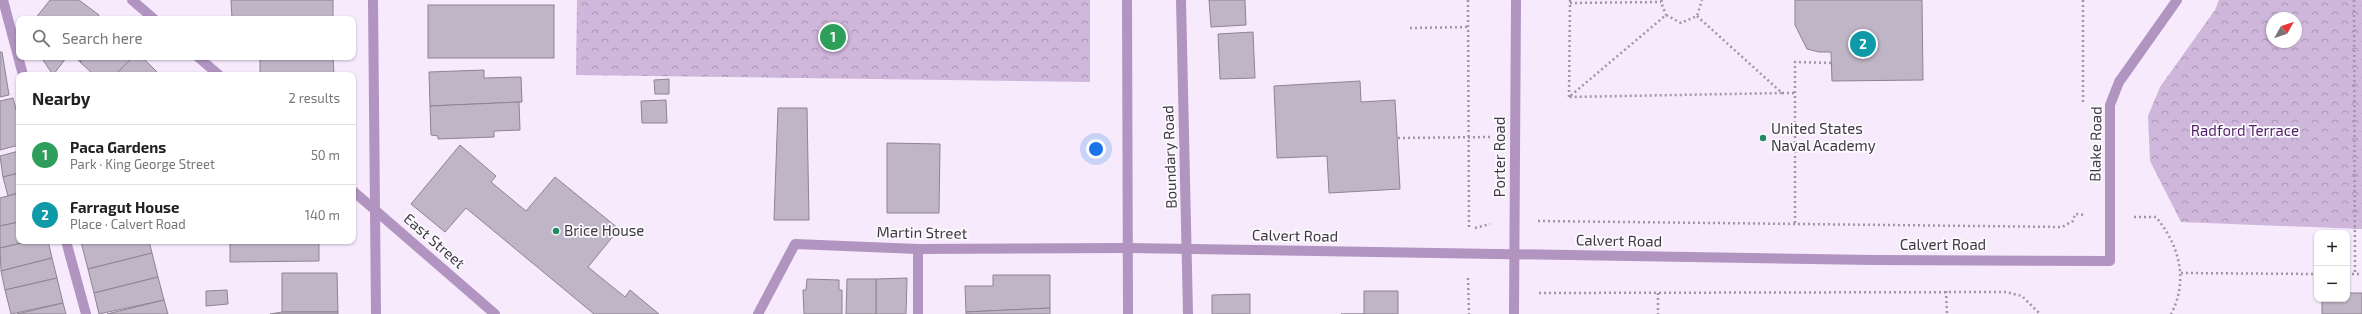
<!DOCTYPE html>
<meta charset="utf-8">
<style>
body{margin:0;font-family:"Exo 2",sans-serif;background:#f6f6f6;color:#222}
.controls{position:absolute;right:12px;bottom:12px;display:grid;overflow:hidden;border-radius:8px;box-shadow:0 1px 3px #0004}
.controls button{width:36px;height:36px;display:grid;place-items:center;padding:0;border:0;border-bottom:1px solid #e0e0e0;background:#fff;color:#222;font:20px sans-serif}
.compass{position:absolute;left:2266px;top:12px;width:36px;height:36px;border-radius:50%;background:#fff;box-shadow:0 1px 3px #0004;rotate:50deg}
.you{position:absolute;left:1096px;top:149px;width:14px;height:14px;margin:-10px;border:3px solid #fff;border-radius:50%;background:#1a73e8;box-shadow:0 0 0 6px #1a73e833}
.badge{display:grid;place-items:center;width:26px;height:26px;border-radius:50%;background:#218965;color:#fff;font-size:13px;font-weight:700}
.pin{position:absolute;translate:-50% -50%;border:2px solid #fff;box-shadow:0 1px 4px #0006}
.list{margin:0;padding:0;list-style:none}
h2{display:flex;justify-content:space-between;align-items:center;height:52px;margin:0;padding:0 16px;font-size:17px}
h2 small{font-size:13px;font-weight:400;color:#767676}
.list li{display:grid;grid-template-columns:26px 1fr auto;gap:12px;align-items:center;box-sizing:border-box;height:60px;padding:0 16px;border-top:1px solid #e0e0e0}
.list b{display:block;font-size:15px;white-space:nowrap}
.list p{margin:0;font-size:13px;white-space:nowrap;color:#767676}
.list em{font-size:13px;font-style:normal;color:#767676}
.icon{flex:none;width:22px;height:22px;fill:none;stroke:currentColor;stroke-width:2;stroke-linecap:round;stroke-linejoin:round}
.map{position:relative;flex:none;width:2362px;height:314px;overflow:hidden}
.search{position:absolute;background:#fff;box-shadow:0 1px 3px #0004;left:16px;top:16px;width:340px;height:44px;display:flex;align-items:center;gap:10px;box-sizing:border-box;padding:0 14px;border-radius:8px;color:#767676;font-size:15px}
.panel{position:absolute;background:#fff;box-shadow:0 1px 3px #0004;left:16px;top:72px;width:340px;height:172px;border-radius:8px}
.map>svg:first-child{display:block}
.park{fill:url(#park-crowns);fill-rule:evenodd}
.building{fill:#c0b5c6;stroke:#8e8393}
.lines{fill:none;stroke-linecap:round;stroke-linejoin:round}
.path{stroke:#9f96a3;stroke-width:2.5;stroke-dasharray:2 3;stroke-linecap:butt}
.service{stroke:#b194bf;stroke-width:10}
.minor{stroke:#b194bf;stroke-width:10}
.tertiary{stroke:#b194bf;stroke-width:10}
.poi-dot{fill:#218965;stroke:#fdfbff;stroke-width:1.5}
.labels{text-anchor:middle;stroke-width:3.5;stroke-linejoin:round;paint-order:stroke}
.poi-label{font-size:15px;fill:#3f3a41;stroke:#fdfbff;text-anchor:start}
.park-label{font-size:15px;fill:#511f64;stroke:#fdfbff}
.street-label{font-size:15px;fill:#3f3a41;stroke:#fdfbff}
</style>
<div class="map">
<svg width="2362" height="314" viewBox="0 0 2362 314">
<defs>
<pattern id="park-crowns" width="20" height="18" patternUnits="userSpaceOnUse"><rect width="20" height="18" fill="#cfb6db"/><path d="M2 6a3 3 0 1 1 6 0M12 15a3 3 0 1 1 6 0" fill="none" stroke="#a995b3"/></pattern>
</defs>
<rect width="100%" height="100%" fill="#f6eafc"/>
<!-- park -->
<g class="park">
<polygon points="577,0 1090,0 1090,82 576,75"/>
<path d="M2219,0H2362V229L2181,222L2150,161L2148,116L2160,87L2215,10ZM2272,18H2296V42H2272Z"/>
</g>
<!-- building -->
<g class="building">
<polygon points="50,0 79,0 99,15 96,19 35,19"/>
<polygon points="231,0 333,0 333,19 232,19"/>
<polygon points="1209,0 1245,0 1246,25 1211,27"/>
<polygon points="1795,0 1922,0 1923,80 1832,81 1831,52 1819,52 1807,49 1795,25"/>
<rect x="428" y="5" width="126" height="53"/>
<polygon points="1253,32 1255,78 1220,79 1218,34"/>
<polygon points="0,52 2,52 9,95 0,97"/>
<polygon points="41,57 67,57 53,75"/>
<polygon points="75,57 84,57 80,62"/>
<polygon points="84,57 133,57 115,75 94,75 80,62"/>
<polygon points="133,57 142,57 160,75 115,75"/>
<polygon points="260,57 333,57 334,75 260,74"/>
<polygon points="484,70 484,78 521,77 522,102 430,106 429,72"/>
<polygon points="669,79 669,94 655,94 654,80"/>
<polygon points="1360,81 1361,102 1395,100 1400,189 1329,193 1327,156 1277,158 1274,86"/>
<polygon points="13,98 19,120 19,145 0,150 0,101"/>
<polygon points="666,100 667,123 642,123 641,101"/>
<polygon points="519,102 520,130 494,131 494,137 438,139 438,136 431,135 430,106"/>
<polygon points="778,108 807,108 809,220 774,220"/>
<polygon points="887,143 940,144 939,213 887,213"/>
<polygon points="460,145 496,176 491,182 526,211 555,177 619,229 588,267 625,297 630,290 659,314 594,314 466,208 445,232 411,204"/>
<polygon points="19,151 19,173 3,177 0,156"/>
<polygon points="19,173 19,193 8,196 3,177"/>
<polygon points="19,193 19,222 0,226 0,198"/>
<polygon points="19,222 19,241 31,241 0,248 0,226"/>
<polygon points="31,241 48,241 52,258 1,271 0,248"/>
<polygon points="149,241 152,253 88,269 81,242"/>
<polygon points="230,241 319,241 319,261 230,262"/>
<polygon points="152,253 158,277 94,293 88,269"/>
<polygon points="52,258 57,278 5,290 1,271"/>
<polygon points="282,273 337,273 338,312 282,312"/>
<polygon points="993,275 1050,275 1050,308 966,312 965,286 993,286"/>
<polygon points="158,277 164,300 99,314 94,293"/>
<polygon points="57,278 63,303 11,314 5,290"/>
<polygon points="907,278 906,314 876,314 876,279"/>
<polygon points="807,279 839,280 839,290 842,290 842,314 804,314 803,290 806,290"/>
<polygon points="847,279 876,279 876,314 846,314"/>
<polygon points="227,290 228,304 206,306 206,291"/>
<polygon points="1364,291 1398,291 1398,314 1341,314 1364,314"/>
<polygon points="2347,293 2362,293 2362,314 2322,314 2322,299 2347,299"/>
<polygon points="1250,294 1250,314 1212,314 1212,295"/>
<polygon points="164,300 168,314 107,314"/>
<polygon points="63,303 66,314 17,314"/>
<polygon points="1050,308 1050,314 966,314 966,312"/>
<polygon points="282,312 338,312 338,314 270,314"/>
</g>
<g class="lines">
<!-- path -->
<g class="path">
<polyline points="1468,0 1469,229"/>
<polyline points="1662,0 1661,2 1666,15"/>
<polyline points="2083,0 2083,105"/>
<polyline points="2354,0 2355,274"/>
<polyline points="1570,3 1661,2"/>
<polyline points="1697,16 1782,93 1569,97 1666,15 1681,23 1697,16 1702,0"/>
<polyline points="1410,28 1468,27"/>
<polyline points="1782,93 1795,93"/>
<polyline points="1569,97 1570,0"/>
<polyline points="1398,138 1490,137"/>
<path d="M2134,217H2156C2179,245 2189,280 2171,314"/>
<polyline points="1538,221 2062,227 2073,221 2075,214 2085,215"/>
<polyline points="1795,223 1795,62 1831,63"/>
<polyline points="1475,228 1490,224"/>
<polyline points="2181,273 2317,274"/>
<polyline points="2347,274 2362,274"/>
<polyline points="1468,278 1469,314"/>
<polyline points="1946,291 1947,314"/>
<polyline points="1539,293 2006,292 2022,296 2040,314"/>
<polyline points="1658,293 1658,314"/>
</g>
<!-- service -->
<g class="service">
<polyline points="1181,0 1188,314"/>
<polyline points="918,249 918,314"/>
<polyline points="758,314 795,244 918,249 1128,248"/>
</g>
<!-- minor -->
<g class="minor">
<polyline points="3,0 23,75"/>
<polyline points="132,0 154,19"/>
<polyline points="373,0 376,314"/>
<polyline points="198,57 219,75"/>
<polyline points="353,191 495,314"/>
<polyline points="66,241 86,314"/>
<polyline points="1128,248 1874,260 2110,261 2110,105 2119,82 2177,0"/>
<polyline points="1514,314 1516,0"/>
</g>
<!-- tertiary -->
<polyline class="tertiary" points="1127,0 1128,314"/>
</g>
<!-- markers -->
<g class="poi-dot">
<circle cx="1763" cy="138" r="4"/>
<circle cx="556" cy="231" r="4"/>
</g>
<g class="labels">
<!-- poi labels -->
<g class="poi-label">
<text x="1771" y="134">United States<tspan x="1771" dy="17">Naval Academy</tspan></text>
<text x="564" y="236">Brice House</text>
</g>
<!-- park labels -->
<g class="park-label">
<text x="2245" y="136">Radford Terrace</text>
</g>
<!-- street labels -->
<g class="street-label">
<text transform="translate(2096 144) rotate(-89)" y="5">Blake Road</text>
<text transform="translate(1170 157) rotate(-92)" y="5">Boundary Road</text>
<text transform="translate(1500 157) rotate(-90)" y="5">Porter Road</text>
<text transform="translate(922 233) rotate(1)" y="5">Martin Street</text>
<text transform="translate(1295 236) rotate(1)" y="5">Calvert Road</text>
<text transform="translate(434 241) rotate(41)" y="5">East Street</text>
<text transform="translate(1619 241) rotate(1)" y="5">Calvert Road</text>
<text x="1943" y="250">Calvert Road</text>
</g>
</g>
</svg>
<div class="controls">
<button>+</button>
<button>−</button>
</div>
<svg class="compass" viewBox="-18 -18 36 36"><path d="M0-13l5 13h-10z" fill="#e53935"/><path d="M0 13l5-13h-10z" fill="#767676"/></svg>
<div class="you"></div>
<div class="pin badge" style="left:833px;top:37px;background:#2e9e5b">1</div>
<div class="pin badge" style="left:1863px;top:44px;background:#0f9aa8">2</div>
<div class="search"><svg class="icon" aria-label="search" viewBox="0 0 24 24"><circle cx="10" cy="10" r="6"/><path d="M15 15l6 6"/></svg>Search here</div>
<section class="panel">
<h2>Nearby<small>2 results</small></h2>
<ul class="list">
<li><span class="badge" style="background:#2e9e5b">1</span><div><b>Paca Gardens</b><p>Park · King George Street</p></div><em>50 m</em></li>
<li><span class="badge" style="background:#0f9aa8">2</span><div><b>Farragut House</b><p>Place · Calvert Road</p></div><em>140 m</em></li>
</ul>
</section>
</div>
